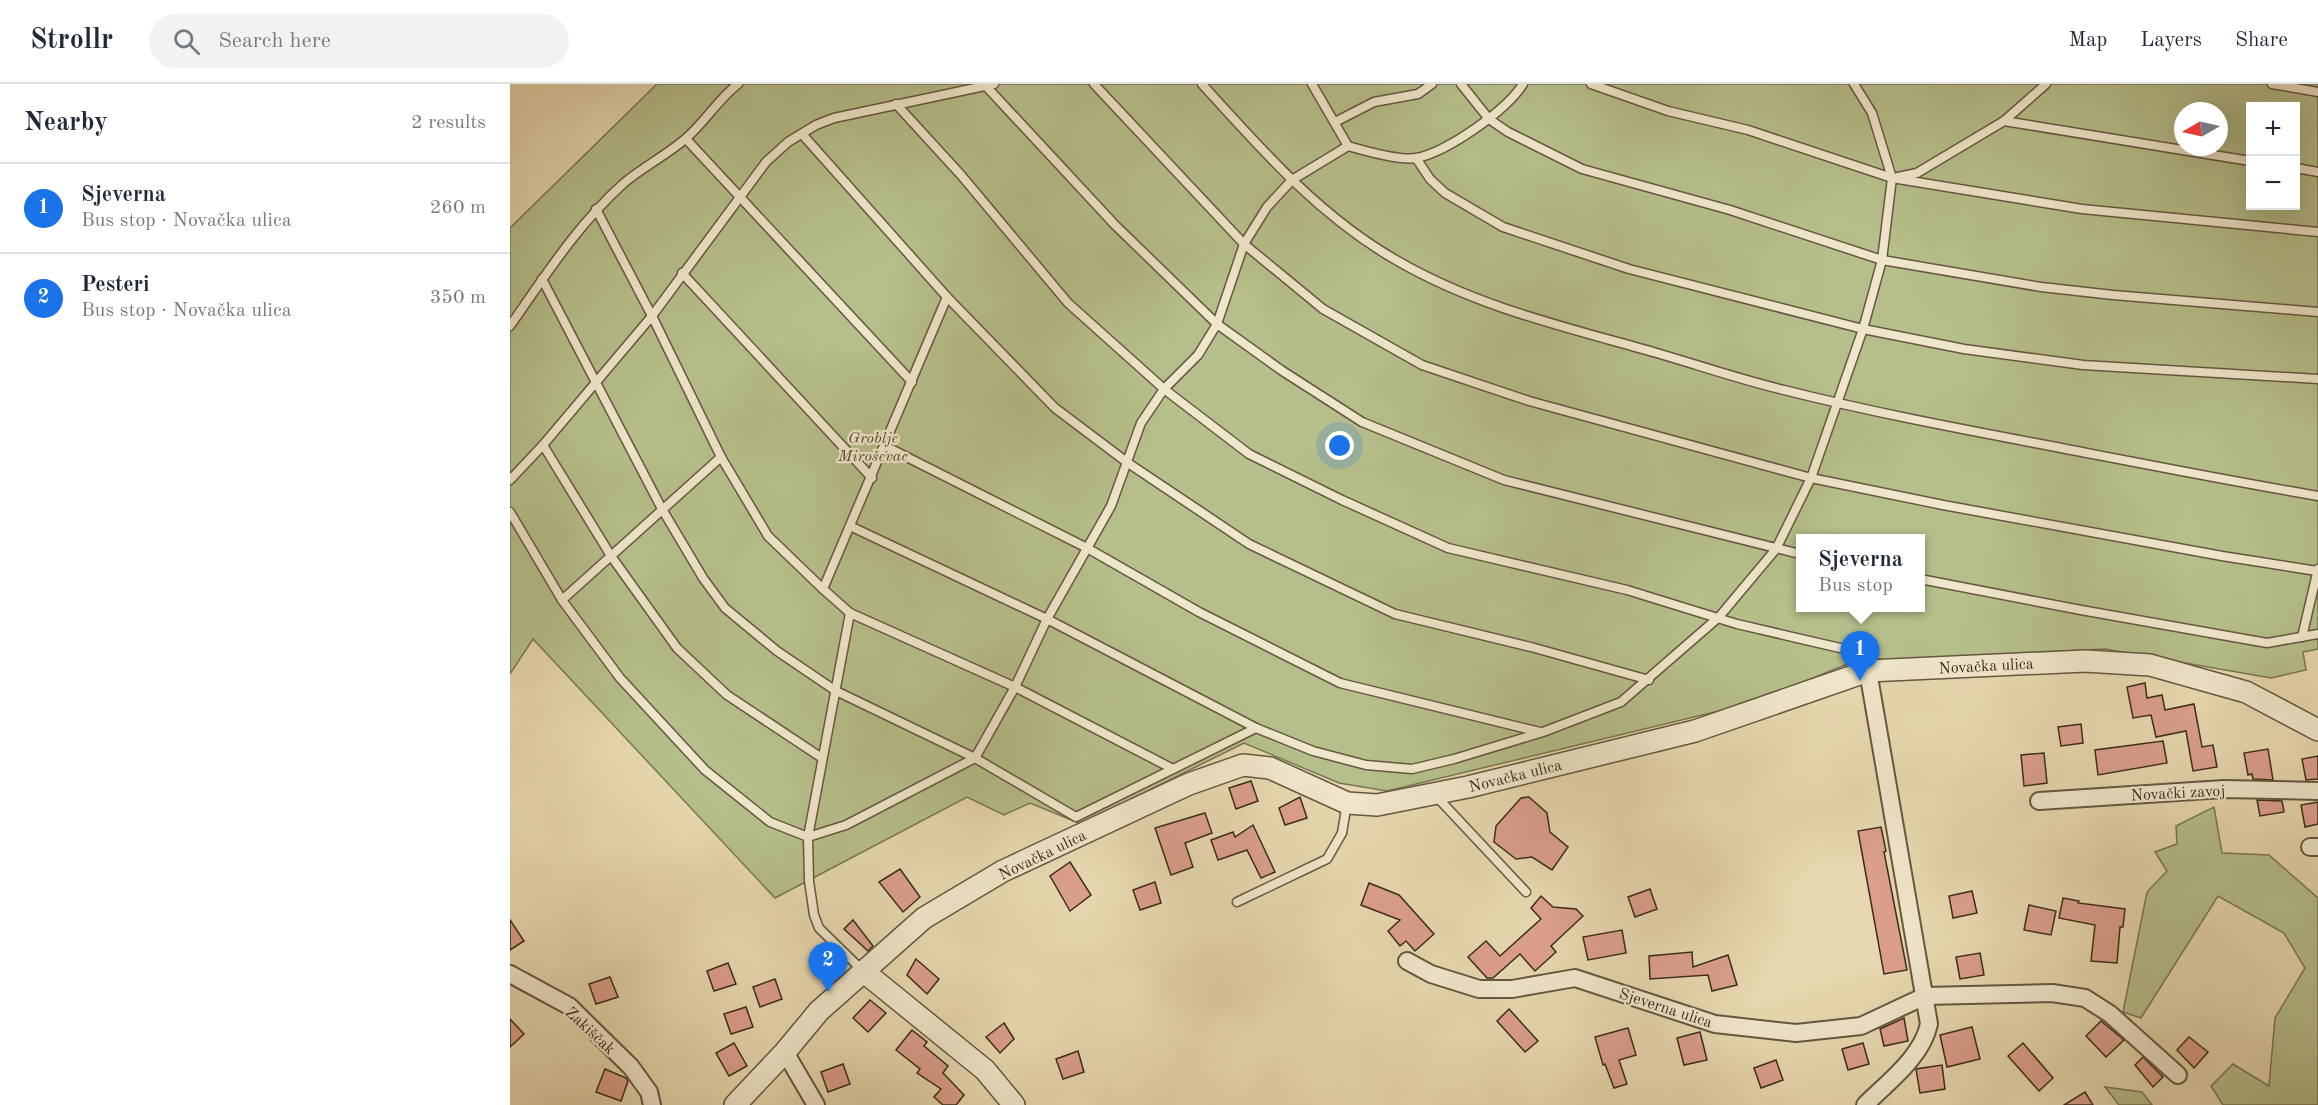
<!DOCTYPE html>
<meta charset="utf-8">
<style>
body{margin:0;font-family:"Old Standard TT",serif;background:#f2f2f3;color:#1f2937}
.controls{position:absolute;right:18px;top:18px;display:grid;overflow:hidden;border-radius:0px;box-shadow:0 6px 24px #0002}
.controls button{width:54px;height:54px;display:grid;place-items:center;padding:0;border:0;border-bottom:2px solid #e0e1e3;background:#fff;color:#1f2937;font:30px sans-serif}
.compass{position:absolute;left:1664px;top:18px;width:54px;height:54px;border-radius:50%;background:#fff;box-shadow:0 6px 24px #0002;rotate:261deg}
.you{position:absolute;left:830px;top:362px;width:21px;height:21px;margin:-15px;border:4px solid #fff;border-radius:50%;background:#1a73e8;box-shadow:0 0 0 9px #1a73e833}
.badge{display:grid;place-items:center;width:39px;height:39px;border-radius:50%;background:#1a73e8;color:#fff;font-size:20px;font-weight:700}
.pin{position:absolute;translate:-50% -50px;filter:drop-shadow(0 2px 3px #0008)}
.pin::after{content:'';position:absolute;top:32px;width:21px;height:18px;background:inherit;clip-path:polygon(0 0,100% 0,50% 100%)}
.popup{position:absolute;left:1286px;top:450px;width:129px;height:78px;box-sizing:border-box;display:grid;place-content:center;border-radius:0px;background:#fff;filter:drop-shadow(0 2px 4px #0005);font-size:20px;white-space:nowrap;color:#747a83}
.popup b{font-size:22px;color:#1f2937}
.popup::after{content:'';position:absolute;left:50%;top:100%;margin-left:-12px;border:12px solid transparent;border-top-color:#fff}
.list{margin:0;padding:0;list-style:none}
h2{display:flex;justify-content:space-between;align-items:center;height:78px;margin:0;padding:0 24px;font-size:26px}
h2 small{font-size:20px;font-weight:400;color:#747a83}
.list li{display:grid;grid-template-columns:39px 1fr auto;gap:18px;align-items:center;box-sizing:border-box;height:90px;padding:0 24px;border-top:2px solid #e0e1e3}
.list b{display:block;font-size:22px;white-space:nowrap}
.list p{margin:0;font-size:20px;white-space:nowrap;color:#747a83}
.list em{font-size:20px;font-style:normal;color:#747a83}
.icon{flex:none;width:33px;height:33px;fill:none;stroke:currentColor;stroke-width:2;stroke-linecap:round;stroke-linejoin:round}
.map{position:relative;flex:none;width:1808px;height:1021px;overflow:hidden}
header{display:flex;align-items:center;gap:36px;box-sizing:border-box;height:84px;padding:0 30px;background:#fff;border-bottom:2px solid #e0e1e3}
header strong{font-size:28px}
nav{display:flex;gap:33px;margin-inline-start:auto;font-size:21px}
.search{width:420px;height:54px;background:#f2f2f3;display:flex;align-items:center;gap:15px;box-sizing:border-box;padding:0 21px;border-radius:33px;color:#747a83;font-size:22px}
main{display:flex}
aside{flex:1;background:#fff}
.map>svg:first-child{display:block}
.green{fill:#b6bf8b;stroke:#787653;stroke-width:1.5;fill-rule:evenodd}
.building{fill:#dc9f8c;stroke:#392c1b;stroke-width:1.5}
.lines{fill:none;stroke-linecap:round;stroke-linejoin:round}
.service-casing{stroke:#655740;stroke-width:11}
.minor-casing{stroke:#655740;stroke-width:20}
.tertiary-casing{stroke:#655740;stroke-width:24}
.service{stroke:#f0e6cb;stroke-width:8}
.minor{stroke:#f0e6cb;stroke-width:16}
.tertiary{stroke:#f0e6cb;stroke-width:21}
.labels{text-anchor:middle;stroke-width:4.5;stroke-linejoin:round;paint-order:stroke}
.park-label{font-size:16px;font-style:italic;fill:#524931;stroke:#f0e6cb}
.street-label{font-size:16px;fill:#392c1b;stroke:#f0e6cb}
</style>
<header>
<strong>Strollr</strong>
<div class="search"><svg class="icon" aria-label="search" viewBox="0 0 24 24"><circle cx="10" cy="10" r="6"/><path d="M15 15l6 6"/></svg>Search here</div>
<nav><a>Map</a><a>Layers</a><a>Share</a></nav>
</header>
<main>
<aside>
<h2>Nearby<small>2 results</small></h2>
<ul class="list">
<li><span class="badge">1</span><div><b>Sjeverna</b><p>Bus stop · Novačka ulica</p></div><em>260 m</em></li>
<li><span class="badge">2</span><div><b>Pesteri</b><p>Bus stop · Novačka ulica</p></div><em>350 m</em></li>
</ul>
</aside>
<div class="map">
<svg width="1808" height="1021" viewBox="0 0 1808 1021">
<rect width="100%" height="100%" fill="#e8d8af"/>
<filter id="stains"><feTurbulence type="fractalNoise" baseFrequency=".00333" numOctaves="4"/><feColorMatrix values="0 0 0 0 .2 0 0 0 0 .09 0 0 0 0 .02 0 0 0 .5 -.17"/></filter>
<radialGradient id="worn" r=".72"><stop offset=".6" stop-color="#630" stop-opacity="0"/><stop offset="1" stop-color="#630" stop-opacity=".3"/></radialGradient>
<!-- green -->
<g class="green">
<path d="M147,0H1808V565L1793,568L1796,586L1761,594L1595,565L1342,578L1242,619L877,707L829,699L734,659L571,740L520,719L494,731L457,713L265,814L23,555L0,590V144ZM1740,22H1786V122H1740ZM1673,27H1709V63H1673ZM1290,454H1410V524H1290Z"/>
<polygon points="1704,723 1712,769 1759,771 1808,814 1808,1021 1713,1021 1701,1002 1723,980 1759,1002 1765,934 1795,884 1774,849 1708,812 1631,934 1613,928 1637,808 1657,787 1645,768 1667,760 1666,742"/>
<polygon points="1595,1003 1632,1008 1642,1021 1609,1021"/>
</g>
<!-- building -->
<g class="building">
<polygon points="1635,599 1637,614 1652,611 1655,626 1684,620 1692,663 1703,661 1707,683 1683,687 1676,647 1646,653 1641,631 1623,634 1617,603"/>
<polygon points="1571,640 1573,659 1551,662 1548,643"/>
<polygon points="1653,657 1657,679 1588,691 1585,666"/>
<polygon points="1758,665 1763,696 1743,695 1742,690 1738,691 1734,669"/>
<polygon points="1534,669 1537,699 1514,702 1511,671"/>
<polygon points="1808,672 1808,695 1796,696 1792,675"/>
<polygon points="741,697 748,717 726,725 719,704"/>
<polygon points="790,713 797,734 775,741 769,724"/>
<polygon points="1019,713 1037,729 1040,748 1058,763 1042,786 1022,773 1006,775 984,758 986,742 1011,714"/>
<polygon points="1747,716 1772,717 1774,728 1750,732"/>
<polygon points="1808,718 1808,740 1795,743 1791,721"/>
<polygon points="695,729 702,749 675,759 683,783 661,791 645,744"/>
<polygon points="743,741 765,788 751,794 737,766 708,776 701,756 723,748 725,753"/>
<polygon points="1371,743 1376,767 1374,768 1397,886 1374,890 1348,747"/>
<polygon points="560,778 581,811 560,827 540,792"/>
<polygon points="390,785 410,813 393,828 369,798"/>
<polygon points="645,798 651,819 630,826 623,806"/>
<polygon points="859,799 889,811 924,850 905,867 896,857 890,862 878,847 890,836 851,821"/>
<polygon points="1140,805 1147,825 1125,833 1118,813"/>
<polygon points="1462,807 1467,829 1443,834 1439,812"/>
<polygon points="1031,812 1043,823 1066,825 1073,832 1041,862 1046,868 1025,887 1010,870 983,894 977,894 958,873 976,857 990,872 1031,835 1021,824"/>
<polygon points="1553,814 1569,817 1568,819 1615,825 1613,843 1610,843 1607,879 1581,877 1585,841 1549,834"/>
<polygon points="1519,821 1546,827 1541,851 1514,846"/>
<polygon points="0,836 14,857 0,866"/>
<polygon points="343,836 363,862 358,867 334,845"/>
<polygon points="1112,846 1116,869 1078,876 1073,853"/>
<polygon points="1182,868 1183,883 1218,871 1227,901 1202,907 1198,891 1140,895 1139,872"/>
<polygon points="1470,869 1474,891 1450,895 1446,873"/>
<polygon points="406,875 429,895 417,910 397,891"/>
<polygon points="218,879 226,900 204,907 197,887"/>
<polygon points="100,893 108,913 86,920 79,900"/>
<polygon points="265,895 272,915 250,923 243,903"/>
<polygon points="360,916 376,929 358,948 343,934"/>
<polygon points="236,923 243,943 221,950 214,930"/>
<polygon points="999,925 1028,957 1015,968 987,937"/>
<polygon points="1394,934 1398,957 1374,962 1370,945"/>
<polygon points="0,935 14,950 0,963"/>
<polygon points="1591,937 1614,956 1596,973 1576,952"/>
<polygon points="494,939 504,955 490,969 476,953"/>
<polygon points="1462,943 1470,975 1437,983 1430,951"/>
<polygon points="1118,944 1126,971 1109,976 1117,1000 1104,1004 1095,980 1093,981 1085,953"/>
<polygon points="402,946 417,958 414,962 438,982 433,989 454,1011 446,1021 433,1021 424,1013 431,1005 407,989 410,985 386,966"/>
<polygon points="1190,948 1197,976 1174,981 1167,954"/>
<polygon points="1679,953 1698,968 1684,984 1667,966"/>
<polygon points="224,959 237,982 219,992 206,969"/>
<polygon points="1353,959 1359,980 1338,986 1332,965"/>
<polygon points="1513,959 1543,994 1529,1007 1498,972"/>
<polygon points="568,967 574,988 553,995 546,975"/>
<polygon points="1633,973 1653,993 1643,1003 1625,981"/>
<polygon points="1266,976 1273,996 1251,1004 1244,984"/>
<polygon points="333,980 340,1000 318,1008 311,988"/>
<polygon points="1432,981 1435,1005 1410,1009 1406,985"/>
<polygon points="95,985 116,994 118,997 111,1017 86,1008"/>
<polygon points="1575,1008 1583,1021 1554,1021"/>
</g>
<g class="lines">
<!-- service casing -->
<g class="service-casing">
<g id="service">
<polyline points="474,0 605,141 707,240 771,286 852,338 994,396 1290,470"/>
<polyline points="584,0 734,160 813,225 912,281 1019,317 1301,394 1433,421 1712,472 1807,487"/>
<path d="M692,0C751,65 809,132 886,176C968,224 1060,244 1150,270C1191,282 1232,296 1274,306C1357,327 1441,343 1525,359C1619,377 1714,396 1808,412"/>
<polyline points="802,0 838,62"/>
<polyline points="951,0 979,35 998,48 1072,85 1220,126 1372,176 1531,203 1603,211 1808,228"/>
<polyline points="1081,0 1158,27 1238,46 1382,94 1572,125 1808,148"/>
<polyline points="1762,0 1808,8"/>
<polyline points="386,20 451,91 558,219 654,305 739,370 832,416 938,464 1117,506 1227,540 1343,567"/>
<polyline points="1494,37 1740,77"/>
<polyline points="825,38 864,18 908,10 922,0"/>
<polyline points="292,50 437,213 545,324 618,379 739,460 885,530 1021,563 1139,596"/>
<polyline points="176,55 402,298"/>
<polyline points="906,74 920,95 935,109 993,143 1119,185 1353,245 1454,265 1573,281 1808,295"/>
<polyline points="1786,84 1808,88"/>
<polyline points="1388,93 1407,89 1494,37 1536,0"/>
<polyline points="86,125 142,232 211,373 258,452 313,505"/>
<polyline points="172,189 362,394"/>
<polyline points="32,195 152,425 193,494 215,524 267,567 326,607 465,674 566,733 746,644 803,667 856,681 902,685 944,675 1033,648 1111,618 1209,533 1266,465 1301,394 1353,245 1372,176 1382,94 1362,29 1344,0"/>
<polyline points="437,213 313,505 340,529 505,603 663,685"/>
<path d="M0,242C35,192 68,140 114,99C133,83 155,72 174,56C194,40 207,16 228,0"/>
<polyline points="33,361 101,472 167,564 217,611 312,674"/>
<polyline points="375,362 577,464 689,528 830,599 1030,648"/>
<polyline points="0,396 33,361 142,232 256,78 278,58 306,41 324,34 484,0"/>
<path d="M0,428L52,516L110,594L195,686L260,738L298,753L336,741L465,674L505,603L537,535L601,422L631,339L654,305L688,271L707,240L734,160L757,123L782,96L838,62C855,67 890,77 907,74C938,67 996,27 1013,0"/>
<polyline points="342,443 537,535 746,644"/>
<polyline points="1410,495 1571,526 1757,559 1808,550"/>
<polyline points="52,516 211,373"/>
<polyline points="340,529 298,753 299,797 304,831 309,844 353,887"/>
<polyline points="1792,553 1808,485"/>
<polyline points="926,712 1016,808"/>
<polyline points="727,818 817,775 832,749 837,719"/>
</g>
</g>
<!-- minor casing -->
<g class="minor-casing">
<g id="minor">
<polyline points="1529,717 1714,705 1808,707"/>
<polyline points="1800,763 1808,763"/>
<polyline points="897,877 921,890 969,905 1002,905 1065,894 1205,940 1286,949 1351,942 1415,912 1542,909 1575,914 1600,930 1668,991"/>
<polyline points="0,890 59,922 121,983 139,1008 142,1021"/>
<polyline points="275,968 306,1021"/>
<path d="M1355,1021C1379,997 1412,973 1419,940L1358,587"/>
</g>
</g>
<!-- tertiary casing -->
<g class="tertiary-casing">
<g id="tertiary">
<polyline points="353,887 475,986 504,1021"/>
<polyline points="225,1021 275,968 309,927 414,834 493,787 679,700 733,681 760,684 837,719 867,721 958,703 1185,647 1358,587 1575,577 1640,581 1736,608 1808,646"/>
</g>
</g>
<!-- service -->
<use href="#service" class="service"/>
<!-- minor -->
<use href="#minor" class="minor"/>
<!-- tertiary -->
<use href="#tertiary" class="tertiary"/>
</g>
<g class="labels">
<!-- park labels -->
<g class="park-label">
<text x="363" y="359">Groblje<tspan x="363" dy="18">Miroševac</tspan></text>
</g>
<!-- street labels -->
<g class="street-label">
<text transform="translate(1476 581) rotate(-3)" y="6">Novačka ulica</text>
<text transform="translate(1005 691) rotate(-14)" y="6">Novačka ulica</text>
<text transform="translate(1668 708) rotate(-3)" y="6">Novački zavoj</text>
<text transform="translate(532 770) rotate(-26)" y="6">Novačka ulica</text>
<text transform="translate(1156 923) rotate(18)" y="6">Sjeverna ulica</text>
<text transform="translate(81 946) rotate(43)" y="6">Zakiščak</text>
</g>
</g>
<rect width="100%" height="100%" filter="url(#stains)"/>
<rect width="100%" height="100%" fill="url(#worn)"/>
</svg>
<div class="controls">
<button>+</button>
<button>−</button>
</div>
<svg class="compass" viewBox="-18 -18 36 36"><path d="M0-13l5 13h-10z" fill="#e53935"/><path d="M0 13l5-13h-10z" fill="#747a83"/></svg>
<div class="you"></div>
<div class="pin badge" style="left:1350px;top:597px">1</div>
<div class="popup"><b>Sjeverna</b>Bus stop</div>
<div class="pin badge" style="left:318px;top:908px">2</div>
</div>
</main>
